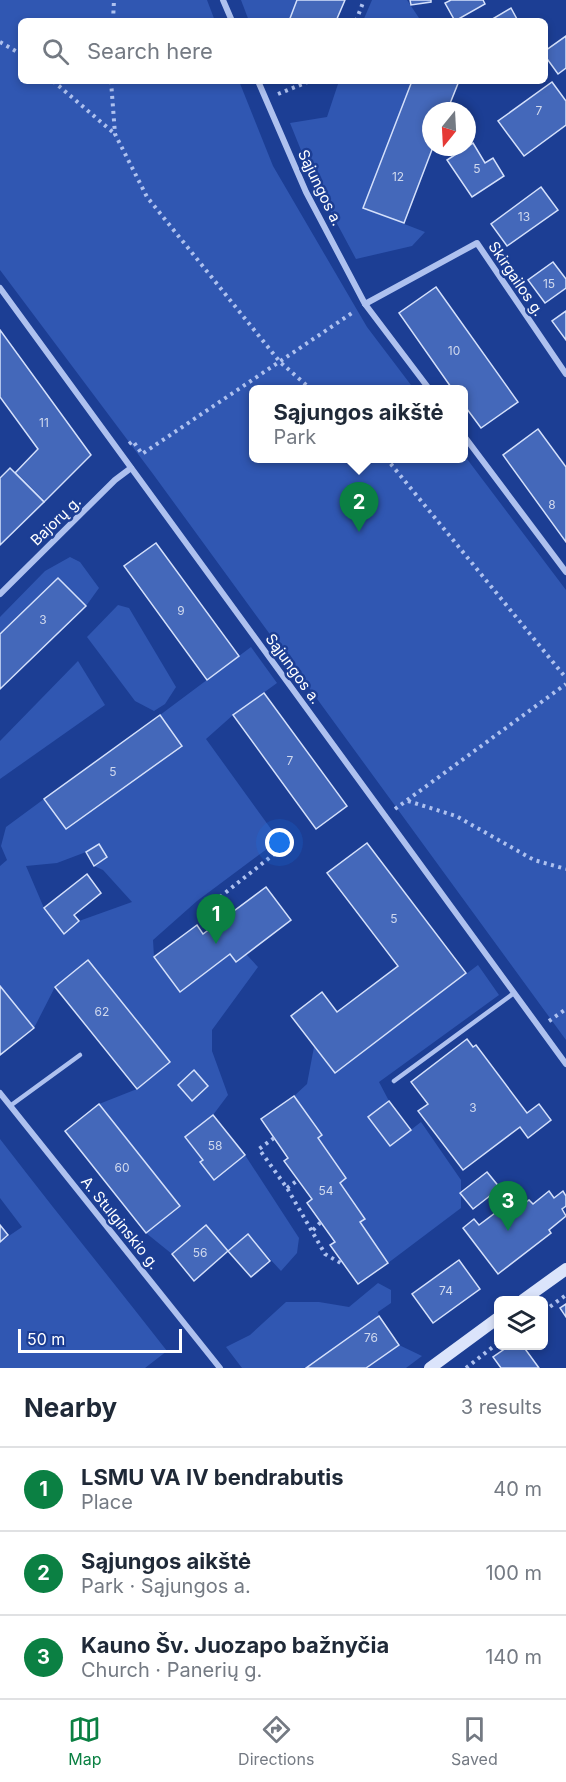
<!DOCTYPE html>
<meta charset="utf-8">
<style>
body{margin:0;font-family:Inter,sans-serif;background:#f2f2f3;color:#1f2937}
.controls{position:absolute;right:18px;bottom:18px;display:grid;overflow:hidden;border-radius:9px;box-shadow:0 3px 9px #0003}
.controls button{width:54px;height:54px;display:grid;place-items:center;padding:0;border:0;border-bottom:2px solid #e0e1e3;background:#fff;color:#1f2937;font:30px sans-serif}
.compass{position:absolute;left:422px;top:102px;width:54px;height:54px;border-radius:50%;background:#fff;box-shadow:0 3px 9px #0003;rotate:198deg}
.scale{position:absolute;left:18px;bottom:15px;width:164px;box-sizing:border-box;padding-left:6px;border:3px solid #fff;border-top:0;font-size:16px;line-height:21px;white-space:nowrap;color:#fff;-webkit-text-stroke:4px #1c3e94;paint-order:stroke}
.you{position:absolute;left:280px;top:843px;width:21px;height:21px;margin:-15px;border:4px solid #fff;border-radius:50%;background:#1a73e8;box-shadow:0 0 0 9px #1a73e833}
.badge{display:grid;place-items:center;width:39px;height:39px;border-radius:50%;background:#0b8043;color:#fff;font-size:20px;font-weight:700}
.pin{position:absolute;translate:-50% -50px;filter:drop-shadow(0 2px 3px #0008)}
.pin::after{content:'';position:absolute;top:32px;width:21px;height:18px;background:inherit;clip-path:polygon(0 0,100% 0,50% 100%)}
.popup{position:absolute;left:249px;top:385px;width:219px;height:78px;box-sizing:border-box;display:grid;place-content:center;border-radius:9px;background:#fff;filter:drop-shadow(0 2px 4px #0005);font-size:20px;white-space:nowrap;color:#747a83}
.popup b{font-size:22px;color:#1f2937}
.popup::after{content:'';position:absolute;left:50%;top:100%;margin-left:-12px;border:12px solid transparent;border-top-color:#fff}
.list{margin:0;padding:0;list-style:none}
h2{display:flex;justify-content:space-between;align-items:center;height:78px;margin:0;padding:0 24px;font-size:26px}
h2 small{font-size:20px;font-weight:400;color:#747a83}
.list li{display:grid;grid-template-columns:39px 1fr auto;gap:18px;align-items:center;box-sizing:border-box;height:84px;padding:0 24px;border-top:2px solid #e0e1e3}
.list b{display:block;font-size:22px;white-space:nowrap}
.list p{margin:0;font-size:20px;white-space:nowrap;color:#747a83}
.list em{font-size:20px;font-style:normal;color:#747a83}
.icon{flex:none;width:33px;height:33px;fill:none;stroke:currentColor;stroke-width:2;stroke-linecap:round;stroke-linejoin:round}
.map{position:relative;flex:none;width:566px;height:1368px;overflow:hidden}
.search{position:absolute;background:#fff;box-shadow:0 3px 9px #0003;left:18px;right:18px;top:18px;height:66px;display:flex;align-items:center;gap:15px;box-sizing:border-box;padding:0 21px;border-radius:9px;color:#747a83;font-size:22px}
.sheet{height:330px;background:#fff}
nav{display:flex;justify-content:space-around;align-items:center;box-sizing:border-box;height:84px;border-top:2px solid #e0e1e3;background:#fff;font-size:16px;color:#747a83}
nav a{display:grid;justify-items:center;gap:3px}
nav .on{color:#0b8043}
.map>svg:first-child{display:block}
.green{fill:#3057b2;fill-rule:evenodd}
.building{fill:#4468ba;stroke:#d4e0fb;stroke-width:1.5}
.lines{fill:none;stroke-linecap:round;stroke-linejoin:round}
.path{stroke:#aec1ef;stroke-width:4;stroke-dasharray:3 4.5;stroke-linecap:butt}
.lane{stroke:#aec1ef;stroke-width:4.5}
.street{stroke:#aec1ef;stroke-width:6}
.secondary{stroke:#dbe4fb;stroke-width:12}
.labels{text-anchor:middle;stroke-width:5;stroke-linejoin:round;paint-order:stroke}
.number-label{font-size:12px;fill:#d0d9ee}
.street-label{font-size:15px;fill:#fff;stroke:#1c3e94}
</style>
<div class="map">
<svg width="566" height="1368" viewBox="0 0 566 1368">
<rect width="100%" height="100%" fill="#1c3e94"/>
<!-- green -->
<g class="green">
<polygon points="0,0 207,0 215,21 21,21 21,81 239,81 273,166 367,327 414,389 254,390 254,458 464,458 464,455 566,590 566,1040 153,474 0,270"/>
<polygon points="241,0 297,0 289,21 249,21"/>
<polygon points="372,0 407,0 421,21 363,21"/>
<polygon points="339,81 412,81 363,208 425,232 412,246 356,259 311,175 290,123 327,117"/>
<polygon points="70,557 80,562 99,588 86,606 58,578 0,634 0,617 45,571"/>
<polygon points="118,605 129,608 176,687 165,704 154,711 135,701 87,637"/>
<path d="M251,647L277,683L233,715L206,739L279,840L197,901L153,940L154,957L180,992L230,954L236,962L246,954L258,967L212,1030V1051L228,1095L213,1115L185,1137L203,1160L200,1162L245,1155L299,1238L297,1253L281,1271L248,1235L228,1251L206,1225L172,1254L146,1233L180,1206L99,1104L137,1089L170,1062L88,960L55,987L34,1028L0,986V866L7,860L1,846L6,827L44,799L66,829L182,747L160,715ZM99,844L107,857L94,866L103,870L132,902L79,921L64,933L44,908L26,866L57,863L86,852ZM193,1071L192,1100L178,1085Z"/>
<polygon points="78,661 105,705 0,779 0,741"/>
<polygon points="478,965 499,995 379,1082 389,1101 368,1117 390,1146 421,1122 461,1180 461,1208 388,1263 360,1222 365,1218 340,1183 346,1178 318,1138 322,1135 294,1096 307,1084 314,1047 335,1073"/>
<path d="M0,1139C55,1211 112,1280 167,1351L145,1368H0V1242L22,1227L0,1198Z"/>
<polygon points="378,1283 391,1290 391,1303 378,1312 379,1316 306,1368 242,1368 226,1347 250,1335 286,1302 319,1302 349,1307"/>
<polygon points="399,1345 422,1356 406,1368 366,1368"/>
</g>
<!-- building -->
<g class="building">
<polygon points="297,0 345,0 336,21 289,21"/>
<polygon points="410,0 431,0 431,2 411,5"/>
<polygon points="451,0 483,0 485,4 455,21 445,3"/>
<polygon points="511,8 518,21 489,21"/>
<polygon points="566,36 566,68 558,74 545,56 545,51"/>
<polygon points="412,81 459,81 447,111 431,111 431,147 433,147 404,223 363,208"/>
<polygon points="552,82 566,101 566,125 524,156 498,121"/>
<polygon points="473,143 485,163 493,158 504,176 472,197 447,160"/>
<polygon points="541,187 558,210 507,246 491,224"/>
<polygon points="553,262 566,279 566,288 545,303 528,280"/>
<polygon points="436,287 518,402 481,428 464,405 464,390 453,390 399,313"/>
<polygon points="566,311 566,340 552,321"/>
<polygon points="0,330 91,455 44,502 15,473 38,449 0,397"/>
<polygon points="538,429 566,467 566,542 503,455"/>
<polygon points="10,468 44,502 0,545 0,478"/>
<polygon points="156,543 239,656 207,680 124,566"/>
<polygon points="58,578 86,606 0,689 0,634"/>
<polygon points="264,693 347,806 316,829 233,715"/>
<polygon points="160,715 182,746 66,829 44,799"/>
<polygon points="367,843 466,973 335,1073 291,1016 322,992 337,1012 398,966 327,873"/>
<polygon points="99,844 107,857 94,866 86,852"/>
<polygon points="87,874 101,893 74,915 79,921 64,934 44,908"/>
<polygon points="266,887 291,920 236,962 230,954 180,992 154,957 197,925 203,934"/>
<polygon points="88,960 170,1062 137,1089 55,987"/>
<polygon points="0,986 34,1028 0,1055"/>
<polygon points="467,1039 473,1047 476,1045 527,1113 539,1104 551,1120 528,1138 520,1127 463,1170 418,1111 428,1104 411,1082"/>
<polygon points="194,1070 208,1086 192,1101 178,1085"/>
<polygon points="294,1096 322,1135 318,1138 346,1178 340,1183 365,1219 360,1222 388,1263 358,1284 330,1245 335,1242 307,1203 312,1199 284,1161 288,1158 261,1119"/>
<polygon points="389,1101 411,1130 390,1146 368,1117"/>
<polygon points="99,1104 180,1206 146,1233 65,1131"/>
<polygon points="213,1115 245,1155 214,1180 200,1162 203,1160 185,1137"/>
<polygon points="487,1172 500,1188 473,1209 460,1193"/>
<polygon points="549,1191 554,1198 563,1191 566,1196 566,1206 562,1209 566,1216 549,1230 551,1233 498,1274 463,1228 474,1219 479,1225 511,1201 517,1209 529,1200 533,1204"/>
<polygon points="0,1225 8,1235 0,1242"/>
<polygon points="206,1225 228,1251 194,1281 172,1254"/>
<polygon points="248,1234 270,1261 251,1277 228,1251"/>
<polygon points="459,1260 480,1289 433,1323 412,1294"/>
<polygon points="566,1304 566,1317 560,1308"/>
<polygon points="379,1316 399,1345 366,1368 306,1368"/>
<polygon points="509,1346 523,1346 539,1368 501,1368 493,1357"/>
</g>
<g class="lines">
<!-- path -->
<g class="path">
<polyline points="113,21 114,0"/>
<polyline points="356,21 364,0"/>
<polyline points="0,42 21,54"/>
<polyline points="53,81 115,134"/>
<polyline points="111,81 115,134 147,197 280,362 312,390"/>
<polyline points="278,94 310,81"/>
<polyline points="129,444 133,441 142,454 355,311"/>
<polyline points="386,458 566,678"/>
<polyline points="408,801 456,816 534,860 566,869"/>
<polyline points="395,809 566,684"/>
<polyline points="221,920 211,904 292,840"/>
<polyline points="549,1021 566,1009"/>
<polyline points="274,1138 259,1149 287,1188 325,1254 344,1265"/>
<polyline points="287,1188 298,1180"/>
<polyline points="313,1230 321,1222"/>
<polyline points="544,1311 566,1295"/>
<polyline points="466,1368 498,1343"/>
</g>
<!-- lane -->
<g class="lane">
<polyline points="394,1081 514,993"/>
<polyline points="10,1106 80,1055"/>
</g>
<!-- street -->
<g class="street">
<polyline points="223,0 232,21"/>
<polyline points="258,81 306,192 365,304 430,390"/>
<polyline points="0,288 566,1064"/>
<polyline points="365,304 477,243 566,374"/>
<polyline points="464,436 566,572"/>
<polyline points="0,594 115,480 131,468"/>
<polyline points="0,1093 220,1368"/>
</g>
<!-- secondary -->
<g class="secondary">
<polyline points="523,1300 566,1269"/>
<polyline points="430,1368 498,1318"/>
</g>
</g>
<g class="labels">
<!-- number labels -->
<g class="number-label">
<text x="539" y="115">7</text>
<text x="477" y="173">5</text>
<text x="398" y="181">12</text>
<text x="524" y="221">13</text>
<text x="549" y="288">15</text>
<text x="454" y="355">10</text>
<text x="44" y="427">11</text>
<text x="552" y="509">8</text>
<text x="181" y="615">9</text>
<text x="43" y="624">3</text>
<text x="290" y="765">7</text>
<text x="113" y="776">5</text>
<text x="394" y="923">5</text>
<text x="102" y="1016">62</text>
<text x="473" y="1112">3</text>
<text x="215" y="1150">58</text>
<text x="122" y="1172">60</text>
<text x="326" y="1195">54</text>
<text x="200" y="1257">56</text>
<text x="446" y="1295">74</text>
<text x="371" y="1342">76</text>
</g>
<!-- street labels -->
<g class="street-label">
<text transform="translate(320 188) rotate(64)" y="5">Sąjungos a.</text>
<text transform="translate(516 279) rotate(56)" y="5">Skirgailos g.</text>
<text transform="translate(56 521) rotate(-44)" y="5">Bajorų g.</text>
<text transform="translate(293 669) rotate(54)" y="5">Sąjungos a.</text>
<text transform="translate(120 1223) rotate(51)" y="5">A. Stulginskio g.</text>
</g>
</g>
</svg>
<div class="controls">
<button><svg class="icon" aria-label="layers" viewBox="0 0 24 24"><path d="M12 4l9 5-9 5-9-5zM3 14l9 5 9-5"/></svg></button>
</div>
<svg class="compass" viewBox="-18 -18 36 36"><path d="M0-13l5 13h-10z" fill="#e53935"/><path d="M0 13l5-13h-10z" fill="#747a83"/></svg>
<div class="scale">50 m</div>
<div class="you"></div>
<div class="pin badge" style="left:216px;top:944px">1</div>
<div class="pin badge" style="left:359px;top:532px">2</div>
<div class="popup"><b>Sąjungos aikštė</b>Park</div>
<div class="pin badge" style="left:508px;top:1231px">3</div>
<div class="search"><svg class="icon" aria-label="search" viewBox="0 0 24 24"><circle cx="10" cy="10" r="6"/><path d="M15 15l6 6"/></svg>Search here</div>
</div>
<section class="sheet">
<h2>Nearby<small>3 results</small></h2>
<ul class="list">
<li><span class="badge">1</span><div><b>LSMU VA IV bendrabutis</b><p>Place</p></div><em>40 m</em></li>
<li><span class="badge">2</span><div><b>Sąjungos aikštė</b><p>Park · Sąjungos a.</p></div><em>100 m</em></li>
<li><span class="badge">3</span><div><b>Kauno Šv. Juozapo bažnyčia</b><p>Church · Panerių g.</p></div><em>140 m</em></li>
</ul>
</section>
<nav>
<a class="on"><svg class="icon" aria-label="map" viewBox="0 0 24 24"><path d="M3 6l6-2 6 2 6-2v14l-6 2-6-2-6 2zM9 4v14M15 6v14"/></svg>Map</a>
<a><svg class="icon" aria-label="directions" viewBox="0 0 24 24"><path d="M12 3l9 9-9 9-9-9zM9 14v-3h6M13 9l2 2-2 2"/></svg>Directions</a>
<a><svg class="icon" aria-label="saved" viewBox="0 0 24 24"><path d="M7 4h10v16l-5-4-5 4z"/></svg>Saved</a>
</nav>
